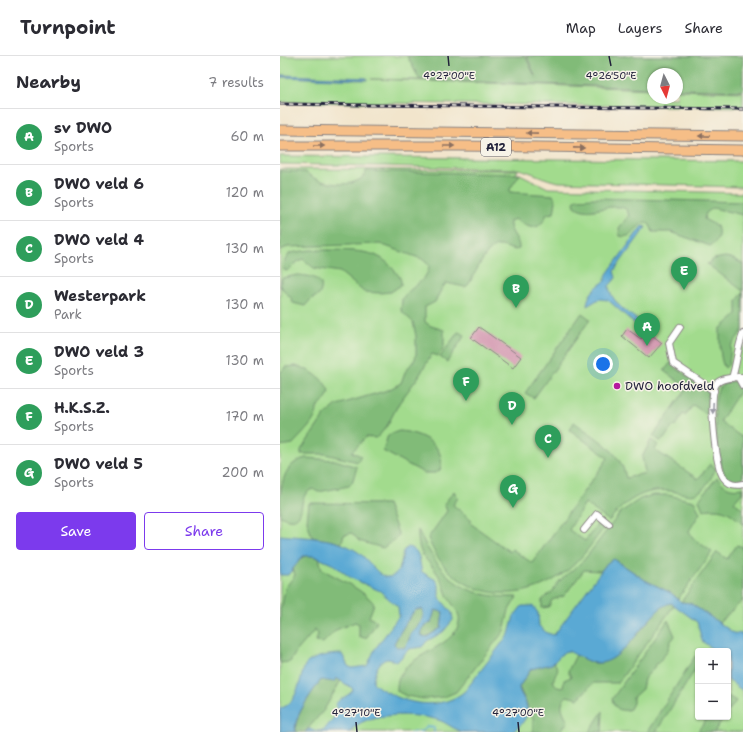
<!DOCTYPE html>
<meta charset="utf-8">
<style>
body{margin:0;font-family:"Shantell Sans",sans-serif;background:#f2f2f3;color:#2b2b33}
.controls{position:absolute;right:12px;bottom:12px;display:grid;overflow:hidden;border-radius:4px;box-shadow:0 1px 3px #0004}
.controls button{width:36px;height:36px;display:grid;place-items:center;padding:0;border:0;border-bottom:1px solid #e1e1e2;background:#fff;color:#2b2b33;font:20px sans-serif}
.compass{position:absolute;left:367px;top:12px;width:36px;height:36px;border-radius:50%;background:#fff;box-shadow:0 1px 3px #0004;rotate:174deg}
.you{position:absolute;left:323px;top:308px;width:14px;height:14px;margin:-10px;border:3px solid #fff;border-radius:50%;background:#1a73e8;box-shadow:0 0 0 6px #1a73e833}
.badge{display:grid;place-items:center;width:26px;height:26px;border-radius:50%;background:#7c3aed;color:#fff;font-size:13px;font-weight:700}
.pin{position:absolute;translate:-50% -33px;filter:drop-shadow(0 1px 2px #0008)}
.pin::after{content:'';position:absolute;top:21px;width:14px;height:12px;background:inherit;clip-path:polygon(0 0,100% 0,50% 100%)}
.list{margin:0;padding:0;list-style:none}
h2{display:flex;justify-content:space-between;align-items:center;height:52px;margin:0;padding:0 16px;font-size:17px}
h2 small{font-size:13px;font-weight:400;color:#7c7c81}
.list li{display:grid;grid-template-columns:26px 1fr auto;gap:12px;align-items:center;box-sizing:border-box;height:56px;padding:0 16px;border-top:1px solid #e1e1e2}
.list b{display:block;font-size:15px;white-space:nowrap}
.list p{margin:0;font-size:13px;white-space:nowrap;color:#7c7c81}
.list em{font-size:13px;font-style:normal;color:#7c7c81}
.actions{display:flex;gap:8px;padding:12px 16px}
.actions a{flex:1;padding:9px 0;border:1px solid #7c3aed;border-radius:4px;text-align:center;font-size:14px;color:#7c3aed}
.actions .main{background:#7c3aed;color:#fff}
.map{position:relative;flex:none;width:463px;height:676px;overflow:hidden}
header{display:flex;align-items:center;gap:24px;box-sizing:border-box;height:56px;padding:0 20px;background:#fff;border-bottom:1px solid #e1e1e2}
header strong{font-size:19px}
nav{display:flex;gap:22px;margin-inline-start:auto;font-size:14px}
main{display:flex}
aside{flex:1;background:#fff}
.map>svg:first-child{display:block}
.green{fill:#a2db8d;stroke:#627e64;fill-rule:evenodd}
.forest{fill:#81bb78;stroke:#526e5a}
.water{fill:#5aa9d4;stroke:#3e6688;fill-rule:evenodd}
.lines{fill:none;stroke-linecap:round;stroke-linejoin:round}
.stream{stroke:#5aa9d4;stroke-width:1.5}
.building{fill:#d08fab}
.minor-casing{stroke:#8a8484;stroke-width:8}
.highway-casing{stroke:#8a8484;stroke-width:11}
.minor{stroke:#fff;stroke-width:6}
.highway{stroke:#f6be87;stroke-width:9}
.rail-casing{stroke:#22223b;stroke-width:3}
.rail{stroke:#f7f3e8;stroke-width:1.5;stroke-dasharray:4.5;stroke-linecap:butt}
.oneway{fill:#8c7061}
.oneway2{fill:#9c9ca7}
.ticks{fill:none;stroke:#22223b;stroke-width:1.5}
.poi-dot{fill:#b5179e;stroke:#f7f3e8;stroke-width:1.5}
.labels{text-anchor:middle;stroke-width:3;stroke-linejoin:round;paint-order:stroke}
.shield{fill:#f7f3e8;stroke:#62616f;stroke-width:1}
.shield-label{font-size:11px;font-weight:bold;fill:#22223b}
.poi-label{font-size:12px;fill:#22223b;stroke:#f7f3e8;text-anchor:start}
.ticks-label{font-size:10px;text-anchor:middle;fill:#22223b;stroke:#f7f3e8;stroke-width:3;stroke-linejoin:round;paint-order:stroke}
</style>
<header>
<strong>Turnpoint</strong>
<nav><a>Map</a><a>Layers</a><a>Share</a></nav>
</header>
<main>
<aside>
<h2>Nearby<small>7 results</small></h2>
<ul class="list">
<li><span class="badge" style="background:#2e9e5b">A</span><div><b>sv DWO</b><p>Sports</p></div><em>60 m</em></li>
<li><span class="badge" style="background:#2e9e5b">B</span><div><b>DWO veld 6</b><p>Sports</p></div><em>120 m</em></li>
<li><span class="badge" style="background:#2e9e5b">C</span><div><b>DWO veld 4</b><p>Sports</p></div><em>130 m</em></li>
<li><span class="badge" style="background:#2e9e5b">D</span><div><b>Westerpark</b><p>Park</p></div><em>130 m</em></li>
<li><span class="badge" style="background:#2e9e5b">E</span><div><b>DWO veld 3</b><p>Sports</p></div><em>130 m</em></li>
<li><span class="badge" style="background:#2e9e5b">F</span><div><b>H.K.S.Z.</b><p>Sports</p></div><em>170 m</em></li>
<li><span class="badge" style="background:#2e9e5b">G</span><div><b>DWO veld 5</b><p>Sports</p></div><em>200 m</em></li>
</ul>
<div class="actions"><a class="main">Save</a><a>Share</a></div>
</aside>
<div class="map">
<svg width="463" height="676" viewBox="0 0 463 676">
<rect width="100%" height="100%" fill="#f7f3e8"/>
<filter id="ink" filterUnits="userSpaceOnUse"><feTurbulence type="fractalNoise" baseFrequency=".025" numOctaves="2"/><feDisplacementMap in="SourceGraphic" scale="8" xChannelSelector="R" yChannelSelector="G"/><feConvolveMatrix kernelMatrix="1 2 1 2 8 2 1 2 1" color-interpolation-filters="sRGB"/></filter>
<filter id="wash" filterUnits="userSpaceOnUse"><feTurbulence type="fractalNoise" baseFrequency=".012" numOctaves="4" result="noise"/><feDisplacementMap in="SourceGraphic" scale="16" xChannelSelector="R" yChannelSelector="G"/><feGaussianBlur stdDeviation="0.9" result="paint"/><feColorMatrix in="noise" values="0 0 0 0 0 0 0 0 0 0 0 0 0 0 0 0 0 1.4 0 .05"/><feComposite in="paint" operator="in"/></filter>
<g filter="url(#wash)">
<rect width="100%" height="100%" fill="#f2e5cc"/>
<!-- green -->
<g class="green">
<polygon points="0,0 463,0 397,18 133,11 140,24 91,23 373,33 373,42 397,42 397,34 463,36 463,51 0,46 0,21 87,23 0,19"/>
<path d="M0,100L463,105V131L279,126C265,124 253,116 238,113L0,108Z"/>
<path d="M0,113L238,114L228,133L240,118L268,132L463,137V676H0ZM418,595H448V661H418Z"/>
</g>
<!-- forest -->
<g class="forest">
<polygon points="127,0 245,0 256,22 247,0 463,0 463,35 397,33 397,18 373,18 373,32 140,24"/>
<path d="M0,115L26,116C36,129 81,135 86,115L240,118L230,133V136L273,139L276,145L274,157L267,158C259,177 249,173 235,163L230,165C228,176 240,182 239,193C232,196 226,189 218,190C206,191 195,219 188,229L185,231L166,227L161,234L155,246L145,251V266L151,270L164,274V291L158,300L152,298L139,320L119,347L107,370L97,382L86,381L72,396L81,400L78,406L45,398H21V394L45,359L57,349L108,334L121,327L125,316L135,303L136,298V280L133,266L121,255L122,243C129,231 149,225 149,209L142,203L100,188L8,191L0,194V177L2,176L0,172Z"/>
<path d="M314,142L463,146V159L433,152L426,157L424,163L437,170C440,178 438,186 430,190L391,176H373L370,169L366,166C356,168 353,184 340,180L339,172L349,159L346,153C330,145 309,162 295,150L294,146L297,143Z"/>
<path d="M30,194C46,194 83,193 97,200C104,203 109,208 114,214C118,219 122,222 121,229L111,236L100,237L84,236L60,216L34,212L23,203C16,205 13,212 6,215L4,214L3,207L10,197Z"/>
<polygon points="445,201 451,202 463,208 463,235 427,208 434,203"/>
<path d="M18,219C30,220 48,222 39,239L31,243L25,250L13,247L11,242L0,230L2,222Z"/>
<path d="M463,236V274L451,290L449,308L445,312C439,305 440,282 440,273L457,258V245Z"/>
<polygon points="302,257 310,263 309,265 254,342 245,337"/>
<polygon points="178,276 185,279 167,306 160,301"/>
<polygon points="391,306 393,310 428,335 429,360 413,349 405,360 403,358 395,371 393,370 384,383 380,385 373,380 407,332 384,315"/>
<path d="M16,310C29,313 44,322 49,335L47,341L37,352C38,364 21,379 13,388L0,390V318L5,311Z"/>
<path d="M456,325L461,333L440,366L463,382V425L461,426C456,426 450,426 447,422C437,410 431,348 438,334C441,327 449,326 456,325Z"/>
<path d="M294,366C315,382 341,394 346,422L365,417L362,401L371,384L378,388L375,394L418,423L430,408L436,413C431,421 426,433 417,437C411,441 403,437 396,436C368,430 346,443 329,465L305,447L289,474L305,485L320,465L326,469C313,486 301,505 284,517C235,553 170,541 148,482L167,455L164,448L174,435L178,442L173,449L192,464L190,467L230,496L232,493L252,507L328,402L290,374Z"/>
<path d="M119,375C139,376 168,389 160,414L155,417H144L103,395L108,379Z"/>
<path d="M26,402L55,404L77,411L72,427L69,430L38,436L33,433C30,434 27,436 25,439C19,449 25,472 0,460C0,435 0,408 26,402Z"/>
<path d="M437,421C444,431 450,434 462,432V437L454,446L463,453V469C450,455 443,451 423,454L419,444Z"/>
<polygon points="373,439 388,439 414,445 420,457 409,475 413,482 432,496 398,543 391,537 365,524 337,505 327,507 321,515 304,514 284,540 272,544 269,551 262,552 262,544 273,535 278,526 304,504 341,456 360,443"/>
<polygon points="29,447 107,448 119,480 103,492 79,485 72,477 64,479 61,488 32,481 27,465"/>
<path d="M138,474C162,522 181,542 237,541L229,554L224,575L176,636L164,641L144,643L126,640L117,635C114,598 175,595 179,566C181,557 172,549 168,541C165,535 164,528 160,522C148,501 137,503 138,474Z"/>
<polygon points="457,489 463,491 463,544 439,567 410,547 401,546 437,496 447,503"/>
<path d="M28,499L39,502L42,513C56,522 85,534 94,548L89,561L97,566L87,581L84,582L79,580V568L75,566L56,574L43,587L36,586L38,578L35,574L16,596L10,606L0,607V551L2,550L5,532L15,519L13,513C17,506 20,501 28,499Z"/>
<path d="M385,547L395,548L338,627H313L298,643L287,640C277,649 284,656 288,666L279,676H253V661L247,655V649L239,631L251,613L274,606L278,613L273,625L277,631L283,632L284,624L291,621L288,615L296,599C303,602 310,607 317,607C339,606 367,566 381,550Z"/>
<path d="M142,553C148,562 136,571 131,578C129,583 128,588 124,592L117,591L114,588C115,584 132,556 136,554Z"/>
<path d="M155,554L163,556L161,572L146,581L142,580C141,573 145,569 151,567Z"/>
<path d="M388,564L395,580L391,585L387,596L364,623L362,633L353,641V647L350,653C341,657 334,652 332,643Z"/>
<polygon points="415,600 418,604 418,609 376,676 367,676"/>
<path d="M56,622L61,624L44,654L25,676H16C12,663 33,635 41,624Z"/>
<polygon points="448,640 456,645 448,656"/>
<polygon points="323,655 322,676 309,676"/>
<polygon points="424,661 444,661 434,676 419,676 419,673 425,666"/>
</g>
<!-- water -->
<g class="water">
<polygon points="0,19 87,22 87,24 0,21"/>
<path d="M362,170L366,171L334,215L336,222L329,230C330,244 347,258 359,264L355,268L328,244L319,243L307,250C307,240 315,231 324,226L327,218Z"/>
<path d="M0,479C26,482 55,480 78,496C88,503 94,515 105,521C121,522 121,506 123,495L127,491C141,492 139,506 142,516L156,524L159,529V541L172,557L173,564L163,576L147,585L142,591L129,593L117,606C114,605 110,603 108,603C99,603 93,619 93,626C97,631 103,634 109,637C132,650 164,653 185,635L229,578L234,560L242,550H253L258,557L259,570L267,577L274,579L327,507L334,503L365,524L391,537L401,546L410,547L454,577L463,578V635L448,624V595H435L422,585L417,566L391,547C370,550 345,610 316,607C306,606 297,599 288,595L284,596L272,608L251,613L239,631C239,636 242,639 244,643C252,657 244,668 232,676C216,676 198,676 183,676C176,675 166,666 158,664C136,657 84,655 70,676H25L29,673L39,675L45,673L59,655L55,649C59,642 68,641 73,634L72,632L56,622L54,626L41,624C33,635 11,664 16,676H0V652C17,650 20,622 25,609C33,600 51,598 62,598L68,610L72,612L87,610L95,593L119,560L118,551L100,535L71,522L54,509L34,500H23L8,519H0ZM142,553C148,563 136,571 131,578C129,583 128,588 124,592L117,591L114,588C115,584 132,556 136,554ZM155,554L163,556L161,572L147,581L142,580C140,573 145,569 151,567Z"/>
</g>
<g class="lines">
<!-- stream -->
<polyline class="stream" points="130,676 142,675 147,670 154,672 154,676"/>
</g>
<g id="blocks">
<!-- building -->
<g class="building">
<polygon points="199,271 241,301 233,312 191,282"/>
<polygon points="347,273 361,283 367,275 382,287 369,302 342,280"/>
</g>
</g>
</g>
<g filter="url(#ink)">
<use href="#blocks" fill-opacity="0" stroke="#8a8484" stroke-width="1"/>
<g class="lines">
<!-- minor casing -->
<g class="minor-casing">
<g id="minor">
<polyline points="400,271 389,287 393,307 434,335"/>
<polyline points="458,321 463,330"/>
<path d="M463,321C456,321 441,322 436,328C428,339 435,411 444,422C449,429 455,430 463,428"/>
<path d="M452,322C457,307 457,293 463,278"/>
<polyline points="304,474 317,458 329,468"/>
</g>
</g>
<!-- highway casing -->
<g class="highway-casing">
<g id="highway">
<polyline points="0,74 463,80"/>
<polyline points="0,90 179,90 463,94"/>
</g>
</g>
<!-- minor -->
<use href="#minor" class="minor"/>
<!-- highway -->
<use href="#highway" class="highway"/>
<!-- rail casing -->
<g class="rail-casing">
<polyline id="rail" points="0,48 463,53"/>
</g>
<!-- rail -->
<use href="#rail" class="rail"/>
</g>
<!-- one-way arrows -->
<defs><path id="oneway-solid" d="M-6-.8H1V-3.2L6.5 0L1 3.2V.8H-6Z"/></defs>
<g class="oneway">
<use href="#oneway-solid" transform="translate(252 77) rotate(-179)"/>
<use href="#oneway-solid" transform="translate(424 80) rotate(-179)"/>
<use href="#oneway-solid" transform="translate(39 90)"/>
<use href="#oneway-solid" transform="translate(169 90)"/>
<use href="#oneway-solid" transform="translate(299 92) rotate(1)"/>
</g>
<use class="oneway2" href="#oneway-solid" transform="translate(433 352) rotate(92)"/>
</g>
<!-- ticks -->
<path class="ticks" d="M168,0L169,10M329,0L331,10M76,666L77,676M238,666L239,676"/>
<!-- markers -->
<circle class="poi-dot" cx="337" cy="330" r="4"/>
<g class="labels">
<!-- shield labels -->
<rect class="shield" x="201" y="82" width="30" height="18" rx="3"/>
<g class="shield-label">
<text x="216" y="95">A12</text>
</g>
<!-- poi labels -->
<g class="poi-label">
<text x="345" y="334">DWO hoofdveld</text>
</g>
</g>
<g class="ticks-label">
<text x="169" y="23">4°27'00"E</text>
<text x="331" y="23">4°26'50"E</text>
<text x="76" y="660">4°27'10"E</text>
<text x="238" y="660">4°27'00"E</text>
</g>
</svg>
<div class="controls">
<button>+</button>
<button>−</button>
</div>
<svg class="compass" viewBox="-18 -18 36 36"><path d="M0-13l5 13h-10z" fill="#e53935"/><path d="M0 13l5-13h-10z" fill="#7c7c81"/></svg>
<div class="you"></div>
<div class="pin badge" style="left:367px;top:290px;background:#2e9e5b">A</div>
<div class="pin badge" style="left:236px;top:252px;background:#2e9e5b">B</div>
<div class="pin badge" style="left:268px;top:402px;background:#2e9e5b">C</div>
<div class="pin badge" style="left:232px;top:369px;background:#2e9e5b">D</div>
<div class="pin badge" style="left:404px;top:234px;background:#2e9e5b">E</div>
<div class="pin badge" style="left:186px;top:345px;background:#2e9e5b">F</div>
<div class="pin badge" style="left:233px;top:452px;background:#2e9e5b">G</div>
</div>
</main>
